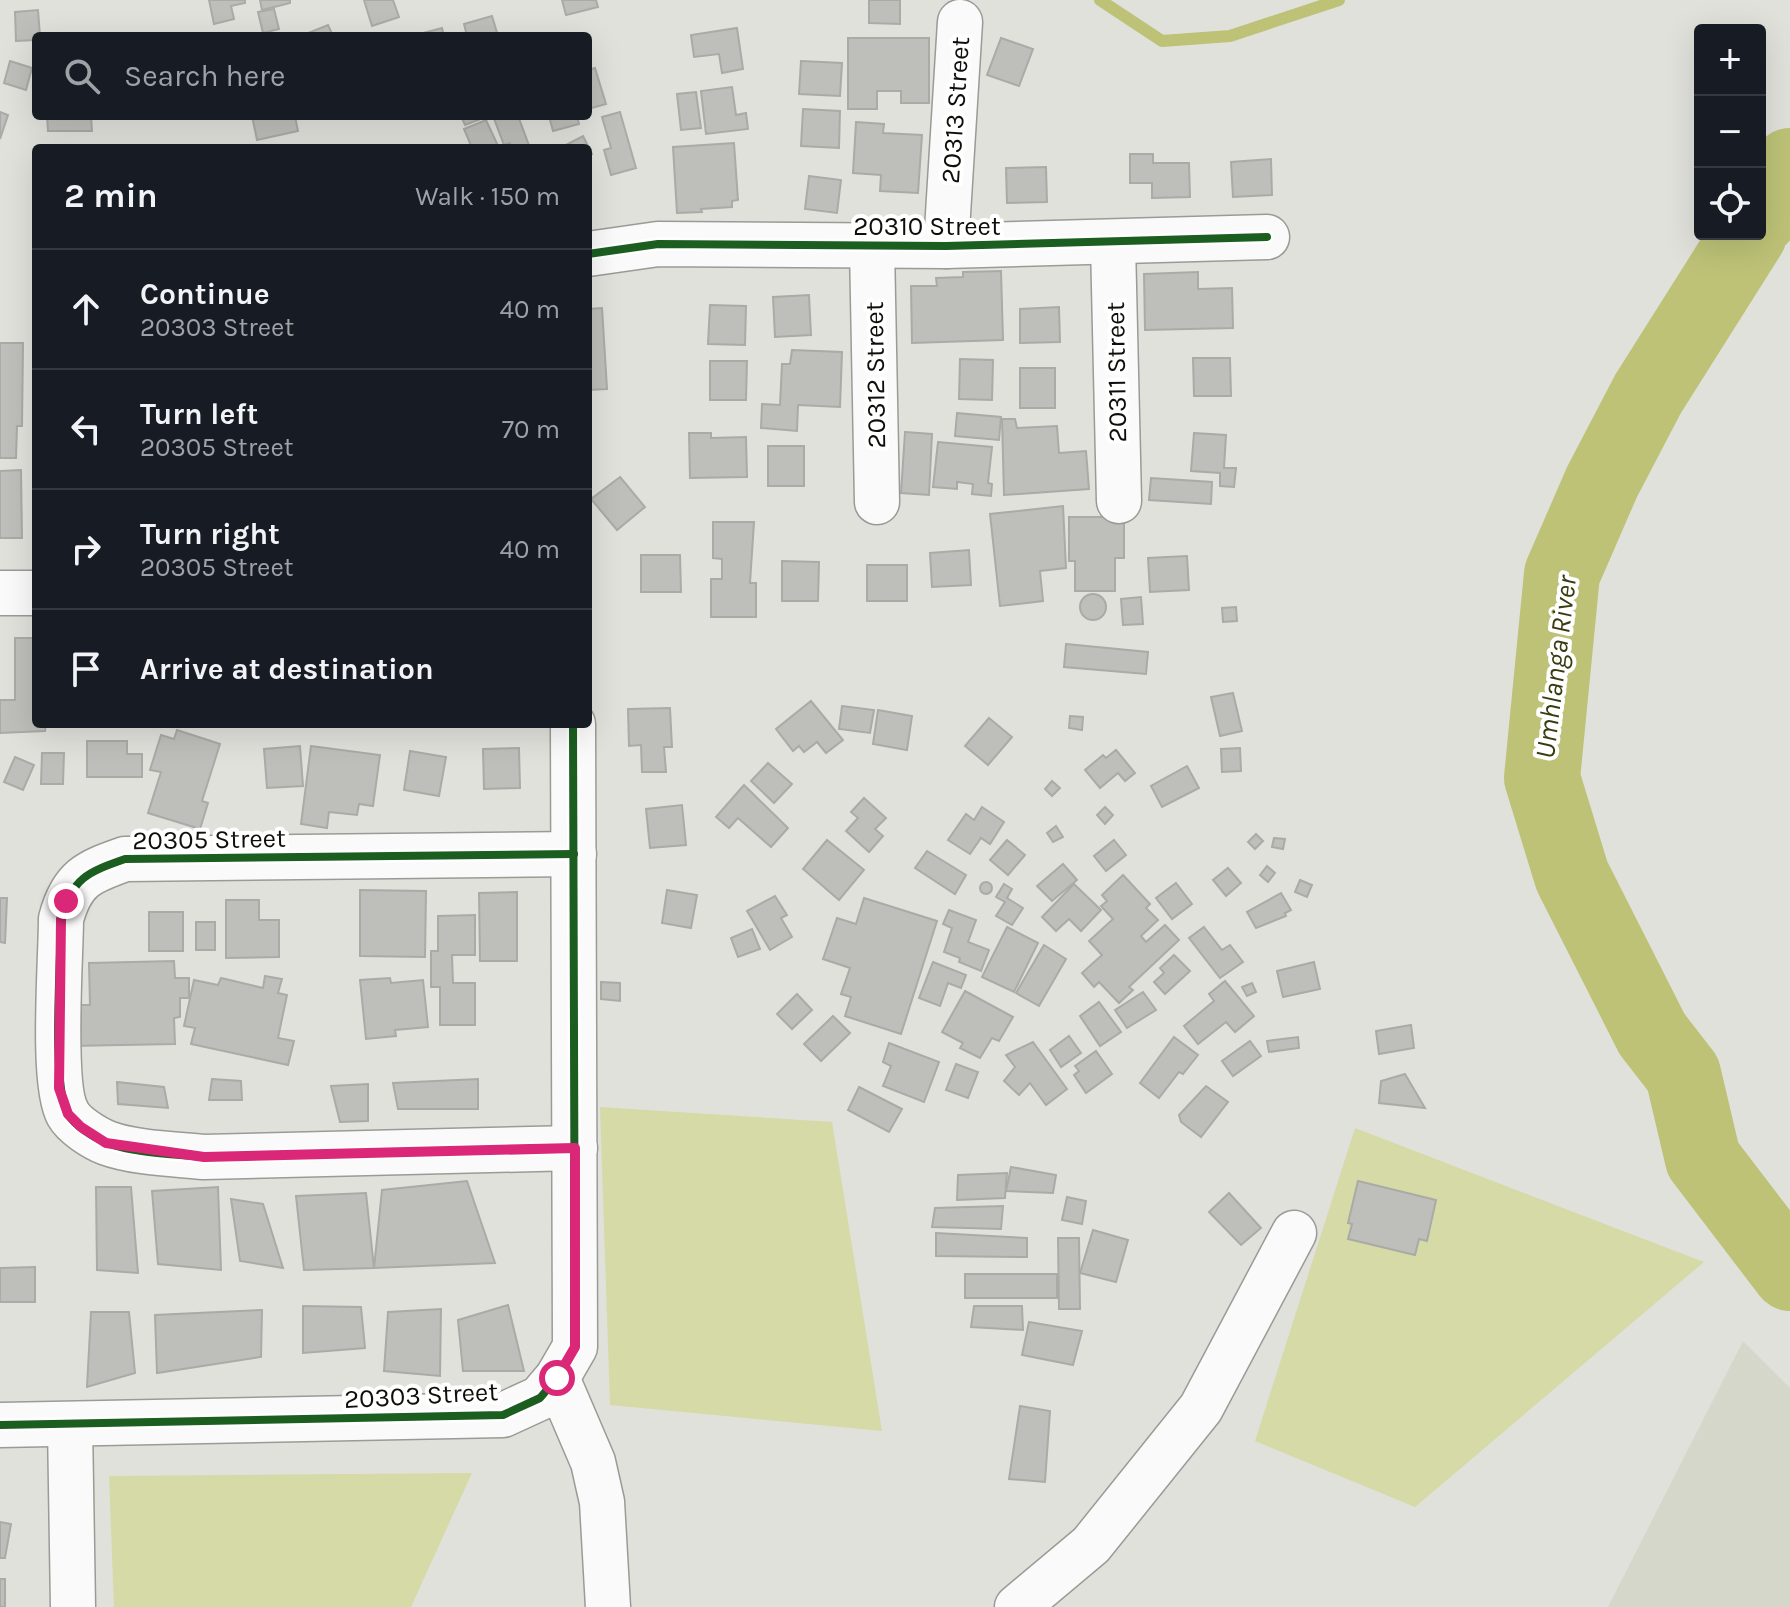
<!DOCTYPE html>
<meta charset="utf-8">
<style>
body{margin:0;font-family:Karla,sans-serif;background:#242831;color:#f1f3f6}
.controls{position:absolute;right:24px;top:24px;display:grid;overflow:hidden;border-radius:8px;box-shadow:0 8px 32px #0002}
.controls button{width:72px;height:72px;display:grid;place-items:center;padding:0;border:0;border-bottom:2px solid #363941;background:#171b24;color:#f1f3f6;font:40px sans-serif}
.stop{position:absolute;width:24px;height:24px;margin:-18px;border:6px solid #db2777;border-radius:50%;background:#fff}
.stop.end{background:#db2777;border-color:#fff;box-shadow:0 2px 8px #0008}
.list{margin:0;padding:0;list-style:none}
h2{display:flex;justify-content:space-between;align-items:center;height:104px;margin:0;padding:0 32px;font-size:34px}
h2 small{font-size:26px;font-weight:400;color:#9ea1a6}
.list li{display:grid;grid-template-columns:52px 1fr auto;gap:24px;align-items:center;box-sizing:border-box;height:120px;padding:0 32px;border-top:2px solid #363941}
.list b{display:block;font-size:30px;white-space:nowrap}
.list p{margin:0;font-size:26px;white-space:nowrap;color:#9ea1a6}
.list em{font-size:26px;font-style:normal;color:#9ea1a6}
.icon{flex:none;width:44px;height:44px;fill:none;stroke:currentColor;stroke-width:2;stroke-linecap:round;stroke-linejoin:round}
.map{position:relative;flex:none;width:1790px;height:1607px;overflow:hidden}
.search{position:absolute;background:#171b24;box-shadow:0 8px 32px #0002;left:32px;top:32px;width:560px;height:88px;display:flex;align-items:center;gap:20px;box-sizing:border-box;padding:0 28px;border-radius:8px;color:#9ea1a6;font-size:30px}
.panel{position:absolute;background:#171b24;box-shadow:0 8px 32px #0002;left:32px;top:144px;width:560px;height:584px;border-radius:8px}
.map>svg:first-child{display:block}
.built{fill:#d6d7cb}
.green{fill:#d5daa7}
.lines{fill:none;stroke-linecap:round;stroke-linejoin:round}
.stream{stroke:#bdc277;stroke-width:12}
.river{stroke:#bdc277;stroke-width:76}
.building{fill:#bebeba;stroke:#aaaba6;stroke-width:2}
.street-casing{stroke:#9a9b96;stroke-width:47}
.street{stroke:#fafafa;stroke-width:44}
.cycleway-casing{stroke:#fff;stroke-width:13}
.cycleway{stroke:#1b5e20;stroke-width:8}
.route{stroke:#db2777;stroke-width:10}
.labels{text-anchor:middle;stroke-width:8;stroke-linejoin:round;paint-order:stroke}
.street-label{font-size:26px;fill:#0e0e0a;stroke:#fff}
.water-label{font-size:28px;font-style:italic;fill:#393c10;stroke:#fff}
</style>
<div class="map">
<svg width="1790" height="1607" viewBox="0 0 1790 1607">
<rect width="100%" height="100%" fill="#e1e1dc"/>
<!-- built -->
<polygon class="built" points="1743,1341 1790,1388 1790,1607 1608,1607"/>
<!-- green -->
<g class="green">
<polygon points="600,1107 832,1122 882,1431 610,1405"/>
<polygon points="1355,1128 1704,1262 1415,1507 1255,1441"/>
<polygon points="472,1473 411,1607 114,1607 109,1476"/>
</g>
<g class="lines">
<!-- stream -->
<polyline class="stream" points="1100,0 1162,41 1230,36 1339,0"/>
<!-- river -->
<g class="river">
<polyline points="1760,217 1790,166"/>
<polyline points="1749,234 1648,394 1602,482 1562,574 1542,778 1572,876 1652,1034 1683,1074 1703,1159 1790,1273"/>
</g>
</g>
<!-- building -->
<g class="building">
<polygon points="209,0 245,0 245,3 231,6 234,19 214,24"/>
<polygon points="260,0 290,0 290,3 262,10"/>
<polygon points="364,0 393,0 399,17 372,26"/>
<polygon points="562,0 596,0 598,7 566,15"/>
<polygon points="869,0 900,0 900,24 869,23"/>
<polygon points="274,9 279,29 263,33 258,12"/>
<polygon points="38,10 40,36 36,36 36,40 16,41 15,12"/>
<polygon points="492,16 498,36 467,36 464,24"/>
<polygon points="328,25 333,36 309,36 308,33"/>
<polygon points="442,28 444,36 423,36 423,33"/>
<polygon points="737,28 743,69 722,73 719,54 694,57 691,35"/>
<polygon points="848,38 929,38 929,103 901,103 901,91 877,91 877,109 848,109"/>
<polygon points="1001,38 1033,49 1019,86 987,75"/>
<polygon points="10,61 32,68 26,90 4,83"/>
<polygon points="801,61 842,63 840,96 799,94"/>
<polygon points="595,68 606,104 588,109 588,70"/>
<polygon points="732,87 736,115 746,113 748,129 706,134 701,91"/>
<polygon points="696,92 701,128 681,130 677,94"/>
<polygon points="803,109 840,111 839,148 801,146"/>
<polygon points="0,112 8,115 0,139"/>
<polygon points="620,112 636,168 611,175 604,150 611,148 602,117"/>
<polygon points="47,116 91,116 92,131 48,131"/>
<polygon points="252,116 295,116 298,131 257,140"/>
<polygon points="461,116 486,116 486,117 465,125"/>
<polygon points="493,116 518,116 530,148 511,148 510,143 504,145"/>
<polygon points="549,116 577,116 579,124 553,131"/>
<polygon points="486,120 499,148 472,148 464,129"/>
<polygon points="856,122 884,124 883,133 922,135 918,193 880,191 881,175 853,173"/>
<polygon points="583,136 592,154 588,156 588,148 562,147"/>
<polygon points="734,143 738,200 732,201 732,207 701,209 702,212 677,213 673,147"/>
<polygon points="1130,154 1153,154 1153,163 1189,163 1190,197 1152,198 1152,183 1130,183"/>
<polygon points="1271,159 1272,195 1233,197 1231,162"/>
<polygon points="1046,167 1047,202 1007,203 1006,168"/>
<polygon points="809,176 841,180 837,213 805,209"/>
<polygon points="1001,271 1003,340 912,343 911,286 937,286 936,278 963,277 963,272"/>
<polygon points="1198,272 1198,289 1232,288 1233,328 1145,330 1144,274"/>
<polygon points="809,295 811,335 775,337 773,297"/>
<polygon points="710,305 746,306 745,345 708,344"/>
<polygon points="1059,307 1060,342 1020,343 1020,309"/>
<polygon points="602,308 607,389 588,390 588,309"/>
<polygon points="0,343 23,343 22,426 17,426 16,458 0,458"/>
<polygon points="792,350 842,352 840,407 798,405 797,431 761,428 762,404 780,405 782,364 790,364"/>
<polygon points="1193,358 1230,358 1231,396 1194,396"/>
<polygon points="960,359 993,360 992,400 959,399"/>
<polygon points="710,361 747,361 746,400 710,400"/>
<rect x="1020" y="368" width="35" height="40"/>
<polygon points="957,413 1001,417 999,440 955,436"/>
<polygon points="1002,419 1015,419 1017,428 1057,426 1059,453 1086,451 1089,489 1004,495"/>
<polygon points="905,432 932,434 929,495 901,493"/>
<polygon points="689,433 711,433 711,438 746,437 747,477 690,478"/>
<polygon points="1194,433 1226,435 1224,468 1236,468 1234,487 1220,486 1220,473 1191,471"/>
<polygon points="938,442 992,447 988,483 992,484 991,496 972,494 973,484 957,482 957,489 933,487"/>
<rect x="768" y="446" width="36" height="40"/>
<polygon points="21,470 22,538 0,538 0,471"/>
<polygon points="620,477 645,507 617,530 591,499"/>
<polygon points="1151,478 1212,482 1211,504 1149,500"/>
<polygon points="1063,506 1066,568 1040,571 1043,601 1000,606 990,514"/>
<polygon points="1069,517 1124,517 1124,558 1115,558 1115,591 1075,591 1075,561 1069,561"/>
<polygon points="713,522 754,522 750,583 756,583 756,617 711,617 711,579 722,579 722,559 713,558"/>
<polygon points="969,550 971,585 932,587 930,553"/>
<polygon points="641,555 680,555 681,592 641,592"/>
<polygon points="1187,556 1189,590 1150,592 1148,558"/>
<polygon points="782,561 819,562 818,601 782,601"/>
<rect x="867" y="565" width="40" height="36"/>
<circle cx="1093" cy="607" r="13"/>
<polygon points="1141,597 1143,624 1123,625 1121,599"/>
<polygon points="1236,607 1237,621 1223,622 1222,608"/>
<polygon points="15,638 36,638 36,724 46,724 45,731 0,733 0,700 15,700"/>
<polygon points="1066,644 1148,652 1146,674 1064,667"/>
<polygon points="1233,693 1242,731 1220,736 1211,697"/>
<polygon points="811,701 843,740 826,753 817,742 804,752 799,746 793,751 776,729"/>
<polygon points="842,706 874,710 870,733 839,729"/>
<polygon points="670,708 672,747 664,747 666,772 642,772 641,745 629,746 628,709"/>
<polygon points="878,710 912,716 907,750 873,744"/>
<polygon points="1070,716 1083,717 1082,730 1069,728"/>
<polygon points="989,718 1012,737 988,765 965,746"/>
<polygon points="177,730 220,744 202,801 208,803 200,829 148,813 161,772 150,770 161,735 174,739"/>
<polygon points="87,741 127,741 127,754 142,754 142,777 87,777"/>
<polygon points="300,746 303,786 267,788 264,749"/>
<polygon points="311,746 380,755 373,806 359,804 357,815 329,812 327,828 301,824"/>
<polygon points="519,748 520,788 484,789 483,749"/>
<polygon points="1240,748 1241,771 1222,772 1221,749"/>
<polygon points="1116,750 1135,773 1125,781 1118,773 1100,788 1085,770 1103,755 1106,758"/>
<polygon points="410,751 446,757 439,796 404,790"/>
<polygon points="42,753 64,753 63,784 41,784"/>
<polygon points="15,757 34,765 23,790 4,782"/>
<polygon points="768,763 792,784 774,803 751,781"/>
<polygon points="1187,766 1199,788 1162,807 1151,786"/>
<polygon points="1052,781 1060,788 1052,796 1045,789"/>
<polygon points="744,785 788,828 771,847 738,818 729,828 716,817"/>
<polygon points="864,798 886,818 875,829 883,836 869,852 846,831 858,818 851,812"/>
<polygon points="682,805 686,845 650,848 646,809"/>
<polygon points="982,807 1004,822 990,844 981,838 970,854 948,840 966,814 974,820"/>
<polygon points="1105,807 1113,815 1105,824 1097,815"/>
<polygon points="1056,826 1063,837 1053,842 1047,833"/>
<polygon points="1256,834 1263,841 1255,849 1248,842"/>
<polygon points="1274,838 1285,839 1283,849 1272,847"/>
<polygon points="827,840 864,870 839,900 803,869"/>
<polygon points="1007,840 1025,855 1008,875 990,860"/>
<polygon points="1114,840 1126,855 1106,871 1094,856"/>
<polygon points="927,851 966,875 955,894 915,868"/>
<polygon points="1063,864 1077,880 1052,901 1037,886"/>
<polygon points="1267,866 1275,873 1268,882 1260,875"/>
<polygon points="1228,868 1241,883 1226,896 1213,880"/>
<polygon points="1123,875 1150,904 1146,908 1158,920 1141,936 1146,942 1165,925 1179,940 1129,987 1133,990 1119,1003 1099,982 1094,987 1082,973 1102,955 1089,941 1113,919 1101,906 1107,901 1102,895"/>
<polygon points="1300,880 1312,885 1307,897 1295,892"/>
<circle cx="986" cy="888" r="6"/>
<polygon points="1176,883 1192,904 1172,919 1156,898"/>
<polygon points="1004,884 1012,889 1007,898 1023,908 1012,925 996,916 1005,902 996,897"/>
<polygon points="1074,884 1101,910 1081,931 1069,919 1056,931 1042,917"/>
<polygon points="360,890 426,891 425,957 360,956"/>
<polygon points="667,890 697,895 691,928 662,923"/>
<polygon points="517,892 517,961 480,961 479,893"/>
<polygon points="1281,893 1291,910 1285,913 1286,916 1256,928 1247,912"/>
<polygon points="775,896 787,915 781,918 792,937 770,950 747,911"/>
<polygon points="0,898 7,898 5,943 0,942"/>
<polygon points="864,898 937,921 901,1034 845,1016 851,997 841,994 850,968 823,959 837,918 856,924"/>
<polygon points="226,900 259,900 259,920 279,920 279,957 226,958"/>
<polygon points="949,910 976,920 968,942 989,950 981,971 959,962 960,958 944,952 952,928 943,924"/>
<rect x="149" y="912" width="34" height="39"/>
<polygon points="475,915 475,955 452,955 453,983 475,983 475,1025 440,1025 440,987 431,987 431,951 438,951 438,916"/>
<rect x="196" y="922" width="19" height="28"/>
<polygon points="1007,927 1038,943 1014,992 982,977"/>
<polygon points="1204,927 1222,950 1230,945 1243,962 1220,978 1189,938"/>
<polygon points="752,929 760,949 738,957 731,938"/>
<polygon points="1044,945 1066,959 1039,1006 1016,993"/>
<polygon points="1174,955 1190,971 1165,994 1154,982 1164,973 1160,968"/>
<polygon points="174,961 175,978 189,978 189,998 180,998 180,1017 174,1018 175,1044 70,1046 79,1005 90,1005 89,963"/>
<polygon points="933,962 966,975 961,988 948,983 940,1006 919,998"/>
<polygon points="1314,962 1320,989 1283,997 1277,971"/>
<polygon points="265,976 282,979 278,993 287,995 278,1038 294,1041 288,1065 191,1044 195,1028 184,1026 194,980 218,985 221,978 263,988"/>
<polygon points="390,978 391,983 423,980 428,1027 395,1030 396,1036 366,1039 360,980"/>
<polygon points="1225,981 1254,1016 1235,1032 1226,1022 1198,1044 1184,1026 1214,1001 1209,994"/>
<polygon points="601,982 620,983 620,1001 601,999"/>
<polygon points="1252,983 1256,992 1247,996 1242,987"/>
<polygon points="965,991 1013,1017 999,1041 992,1038 980,1058 960,1048 963,1043 942,1032"/>
<polygon points="1143,992 1156,1010 1127,1028 1115,1010"/>
<polygon points="797,994 812,1010 792,1029 777,1014"/>
<polygon points="1099,1002 1121,1032 1100,1046 1080,1016"/>
<polygon points="833,1016 850,1033 821,1061 804,1044"/>
<polygon points="1411,1025 1414,1048 1379,1054 1376,1031"/>
<polygon points="1069,1036 1081,1053 1061,1067 1050,1050"/>
<polygon points="1174,1037 1198,1055 1183,1074 1179,1072 1159,1098 1140,1083"/>
<polygon points="1298,1037 1299,1048 1269,1052 1267,1041"/>
<polygon points="1250,1041 1261,1056 1233,1076 1222,1061"/>
<polygon points="1033,1042 1067,1089 1046,1105 1030,1083 1019,1095 1004,1081 1015,1067 1006,1055"/>
<polygon points="889,1043 939,1062 924,1102 883,1086 891,1066 883,1062"/>
<polygon points="1096,1051 1112,1074 1086,1093 1074,1075 1079,1071 1075,1066"/>
<polygon points="956,1064 978,1072 968,1098 946,1090"/>
<polygon points="1405,1074 1425,1108 1379,1103 1381,1081"/>
<polygon points="212,1079 241,1081 242,1100 209,1100"/>
<polygon points="478,1079 478,1109 398,1109 393,1083"/>
<polygon points="117,1082 164,1087 168,1108 118,1104"/>
<polygon points="368,1084 368,1121 340,1122 331,1086"/>
<polygon points="1206,1086 1228,1102 1201,1137 1181,1122 1179,1115"/>
<polygon points="859,1087 902,1109 889,1132 848,1110"/>
<polygon points="1011,1167 1056,1175 1053,1193 1006,1191"/>
<polygon points="1007,1173 1005,1198 957,1200 958,1175"/>
<polygon points="467,1181 495,1263 374,1268 382,1190"/>
<polygon points="1358,1181 1436,1200 1427,1241 1419,1239 1415,1255 1348,1239 1352,1224 1348,1223"/>
<polygon points="96,1187 131,1187 138,1273 97,1270"/>
<polygon points="218,1187 221,1270 158,1264 152,1191"/>
<polygon points="366,1193 374,1268 304,1270 296,1196"/>
<polygon points="1229,1193 1261,1228 1241,1245 1209,1212"/>
<polygon points="1067,1197 1086,1201 1082,1224 1062,1220"/>
<polygon points="231,1199 263,1204 283,1268 240,1261"/>
<polygon points="1003,1206 1001,1229 932,1227 935,1208"/>
<polygon points="1093,1230 1128,1240 1116,1282 1080,1273"/>
<polygon points="936,1233 1027,1238 1027,1257 936,1256"/>
<polygon points="1058,1238 1079,1238 1080,1309 1059,1309"/>
<polygon points="35,1267 35,1302 0,1302 0,1268"/>
<rect x="965" y="1274" width="92" height="24"/>
<polygon points="508,1305 524,1371 463,1371 458,1320"/>
<polygon points="303,1306 361,1307 365,1348 303,1353"/>
<polygon points="974,1306 1022,1306 1023,1330 971,1327"/>
<polygon points="441,1309 440,1376 384,1371 388,1312"/>
<polygon points="262,1310 261,1357 157,1373 155,1315"/>
<polygon points="91,1312 129,1312 135,1373 87,1387"/>
<polygon points="1029,1322 1082,1331 1073,1365 1022,1355"/>
<polygon points="1020,1406 1050,1411 1045,1482 1009,1479"/>
<polygon points="0,1522 11,1524 5,1558 0,1558"/>
<rect x="0" y="1579" width="5" height="28"/>
</g>
<g class="lines">
<!-- street casing -->
<g class="street-casing">
<g id="street">
<polyline points="1113,244 1119,501"/>
<polyline points="946,246 960,22"/>
<polyline points="872,247 877,502"/>
<polyline points="588,254 658,244 946,246 1267,237"/>
<polyline points="0,593 36,593"/>
<path d="M574,854L125,859C88,872 72,878 61,919C61,958 51,1086 68,1114C74,1125 94,1138 107,1143C134,1153 174,1154 204,1157L575,1148"/>
<polyline points="557,1378 593,1462 602,1502 608,1607"/>
<polyline points="0,1425 503,1415 540,1398 557,1378 575,1347 573,724"/>
<polyline points="70,1425 73,1607"/>
<polyline points="1017,1607 1091,1545 1201,1408 1294,1233"/>
</g>
</g>
<!-- street -->
<use href="#street" class="street"/>
<!-- cycleway casing -->
<g class="cycleway-casing">
<g id="cycleway">
<polyline points="588,254 658,244 946,246 1267,237"/>
<path d="M574,854L125,859C88,872 72,878 61,919C61,958 51,1086 68,1114C74,1125 94,1138 107,1143C134,1153 174,1154 204,1157L575,1148"/>
<polyline points="0,1425 503,1415 540,1398 557,1378 575,1347 573,724"/>
</g>
</g>
<!-- cycleway -->
<use href="#cycleway" class="cycleway"/>
</g>
<g class="lines">
<!-- route -->
<polyline class="route" points="66,901 61,919 59,1088 68,1114 81,1127 106,1143 204,1157 575,1148 575,1347 557,1378"/>
</g>
<g class="labels">
<!-- street labels -->
<g class="street-label">
<text transform="translate(955 110) rotate(-86)" y="9">20313 Street</text>
<text x="927" y="235">20310 Street</text>
<text transform="translate(1116 372) rotate(-91)" y="9">20311 Street</text>
<text transform="translate(875 375) rotate(-91)" y="9">20312 Street</text>
<text transform="translate(209 839) rotate(-1)" y="9">20305 Street</text>
<text transform="translate(421 1395) rotate(-3)" y="9">20303 Street</text>
</g>
<!-- water labels -->
<g class="water-label">
<text transform="translate(1555 667) rotate(-83)" y="10">Umhlanga River</text>
</g>
</g>
</svg>
<div class="controls">
<button>+</button>
<button>−</button>
<button><svg class="icon" aria-label="locate" viewBox="0 0 24 24"><circle cx="12" cy="12" r="6"/><path d="M12 2v4M12 18v4M2 12h4M18 12h4"/></svg></button>
</div>
<div class="stop" style="left:557px;top:1378px"></div>
<div class="stop end" style="left:66px;top:901px"></div>
<div class="search"><svg class="icon" aria-label="search" viewBox="0 0 24 24"><circle cx="10" cy="10" r="6"/><path d="M15 15l6 6"/></svg>Search here</div>
<section class="panel">
<h2>2 min<small>Walk · 150 m</small></h2>
<ul class="list">
<li><svg class="icon" aria-label="ahead" viewBox="0 0 24 24"><path d="M12 20V5M6 11l6-6 6 6"/></svg><div><b>Continue</b><p>20303 Street</p></div><em>40 m</em></li>
<li><svg class="icon" aria-label="left" viewBox="0 0 24 24"><path d="M17 20v-9H6M10 6l-5 5 5 5"/></svg><div><b>Turn left</b><p>20305 Street</p></div><em>70 m</em></li>
<li><svg class="icon" aria-label="right" viewBox="0 0 24 24"><path d="M7 20v-9h11M14 6l5 5-5 5"/></svg><div><b>Turn right</b><p>20305 Street</p></div><em>40 m</em></li>
<li><svg class="icon" aria-label="arrive" viewBox="0 0 24 24"><path d="M6 21V4h12l-3 4 3 4H6"/></svg><div><b>Arrive at destination</b></div></li>
</ul>
</section>
</div>
